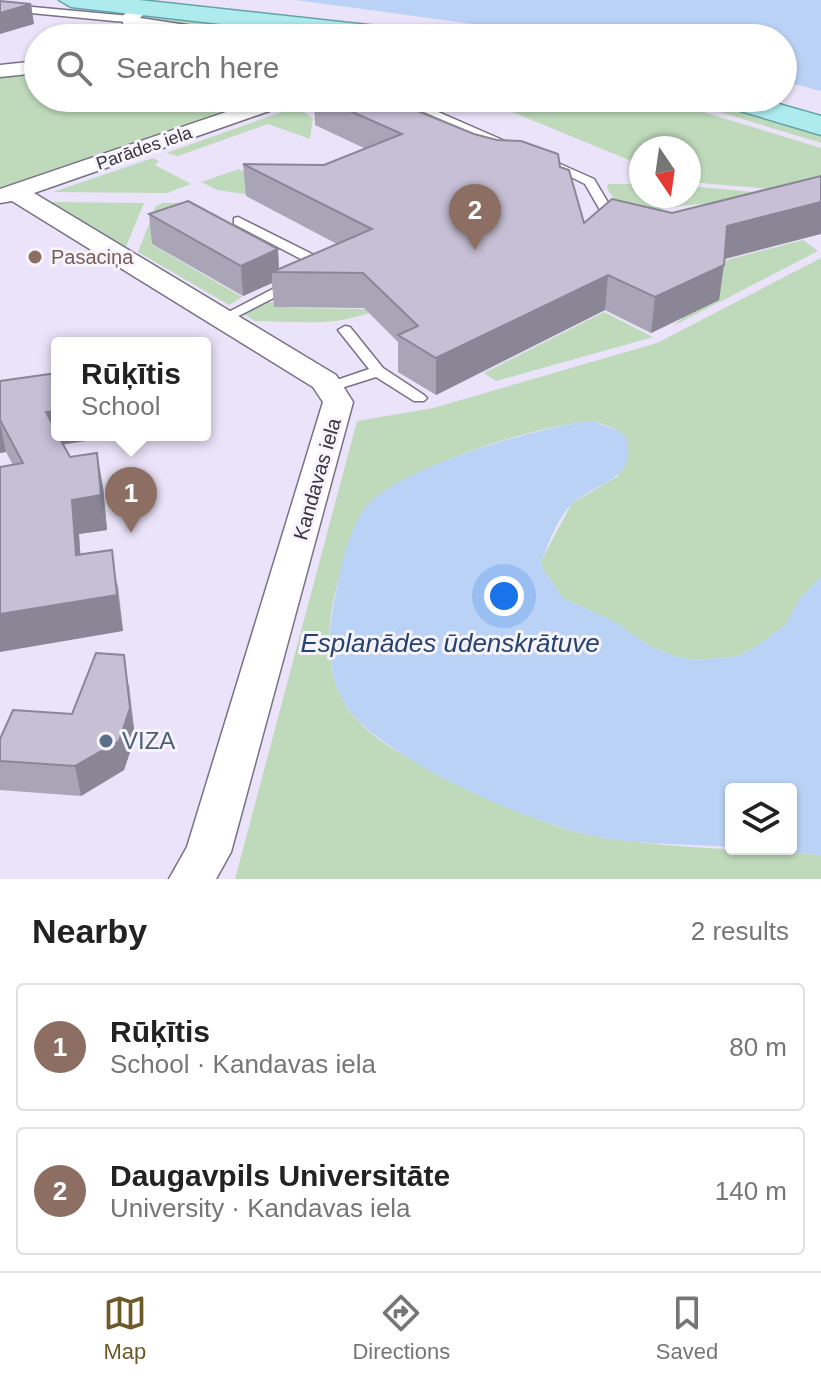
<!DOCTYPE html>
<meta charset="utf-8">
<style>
body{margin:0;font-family:Helvetica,sans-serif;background:#f6f6f6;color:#222}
.controls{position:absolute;right:24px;bottom:24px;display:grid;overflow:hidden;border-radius:8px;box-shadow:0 2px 6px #0004}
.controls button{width:72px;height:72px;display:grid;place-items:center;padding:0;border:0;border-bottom:2px solid #e0e0e0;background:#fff;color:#222;font:40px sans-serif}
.compass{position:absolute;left:629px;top:136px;width:72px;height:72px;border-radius:50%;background:#fff;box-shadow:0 2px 6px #0004;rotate:167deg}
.you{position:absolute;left:504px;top:596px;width:28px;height:28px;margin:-20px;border:6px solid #fff;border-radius:50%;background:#1a73e8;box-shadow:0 0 0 12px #1a73e833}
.badge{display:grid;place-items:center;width:52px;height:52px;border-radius:50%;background:#6e5928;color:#fff;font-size:26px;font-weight:700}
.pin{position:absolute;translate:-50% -66px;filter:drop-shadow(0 2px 4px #0008)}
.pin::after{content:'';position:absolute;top:42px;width:28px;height:24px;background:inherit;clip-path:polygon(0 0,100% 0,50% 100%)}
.popup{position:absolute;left:51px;top:337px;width:160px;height:104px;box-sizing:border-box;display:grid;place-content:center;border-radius:8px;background:#fff;filter:drop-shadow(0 2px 6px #0005);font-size:26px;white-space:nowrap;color:#767676}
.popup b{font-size:30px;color:#222}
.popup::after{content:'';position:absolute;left:50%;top:100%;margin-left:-16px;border:16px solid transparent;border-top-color:#fff}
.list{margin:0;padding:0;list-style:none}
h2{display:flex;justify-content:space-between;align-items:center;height:104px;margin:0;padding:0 32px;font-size:34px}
h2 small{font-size:26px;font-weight:400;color:#767676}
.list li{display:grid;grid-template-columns:52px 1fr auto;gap:24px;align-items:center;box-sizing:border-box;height:128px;margin:0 16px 16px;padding:0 16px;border:2px solid #e0e0e0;border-radius:8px}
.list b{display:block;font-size:30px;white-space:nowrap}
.list p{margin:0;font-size:26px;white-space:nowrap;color:#767676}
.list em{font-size:26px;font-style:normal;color:#767676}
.icon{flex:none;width:44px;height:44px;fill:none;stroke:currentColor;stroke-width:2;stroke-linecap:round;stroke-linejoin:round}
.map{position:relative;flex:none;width:821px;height:879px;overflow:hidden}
.search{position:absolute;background:#fff;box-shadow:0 2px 6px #0004;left:24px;right:24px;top:24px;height:88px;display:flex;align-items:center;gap:20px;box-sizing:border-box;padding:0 28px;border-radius:44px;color:#767676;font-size:30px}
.sheet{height:392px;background:#fff}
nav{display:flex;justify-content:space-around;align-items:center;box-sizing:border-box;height:112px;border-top:2px solid #e0e0e0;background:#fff;font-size:22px;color:#767676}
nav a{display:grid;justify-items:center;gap:4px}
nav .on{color:#6e5928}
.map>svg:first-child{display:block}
.green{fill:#bedabb}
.water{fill:#bad2f5}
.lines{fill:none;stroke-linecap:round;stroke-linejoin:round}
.lane-casing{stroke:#797185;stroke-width:3}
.street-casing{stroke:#797185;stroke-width:3}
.primary-casing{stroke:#61a3a9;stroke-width:3}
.lane{fill:#fff;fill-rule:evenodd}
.street{fill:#fff;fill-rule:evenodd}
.primary{fill:#adebee;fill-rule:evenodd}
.wall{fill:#aaa4b7}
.shaded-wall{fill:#8b8695}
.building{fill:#c6bfd5;stroke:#8b8695;stroke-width:2}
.education-dot{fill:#8d6e63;stroke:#f6f3fc;stroke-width:3}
.service-dot{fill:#5c6f8a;stroke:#f6f3fc;stroke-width:3}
.labels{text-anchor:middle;stroke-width:6;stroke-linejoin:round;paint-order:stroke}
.far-street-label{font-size:18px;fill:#38353e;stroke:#f6f3fc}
.education-label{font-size:20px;fill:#785e54;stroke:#f6f3fc;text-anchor:start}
.street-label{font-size:20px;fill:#38353e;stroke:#f6f3fc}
.near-service-label{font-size:24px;fill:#4e5e75;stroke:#f6f3fc;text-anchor:start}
.near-water-label{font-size:26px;font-style:italic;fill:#244370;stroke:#f6f3fc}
</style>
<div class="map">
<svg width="821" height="879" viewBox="0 0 821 879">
<rect width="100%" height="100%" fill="#ebe3f9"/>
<!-- green -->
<g class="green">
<polygon points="154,15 388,38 230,33 144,18"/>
<polygon points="38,71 38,98 275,98 0,192 0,74"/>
<path d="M412,98H657L821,148V198L760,188L689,182V148H641V165L493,104C465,98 439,109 412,98Z"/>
<path d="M674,98C725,98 772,116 821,131V143Z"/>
<polygon points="296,107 313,118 310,139 268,124 178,156 166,153"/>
<path d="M335,115L421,119L557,177C576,188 592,214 571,232C542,257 376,316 335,321C309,324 281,321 255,321L244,314L268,302L291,303L290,308L368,309L378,305L377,301L490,251L491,247H530L538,238H554L565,231L562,218L572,213L570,202L559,198L557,186L547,180H532L521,172L487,171L389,125L325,124L321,129L323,119Z"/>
<polygon points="153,158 159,161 155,165 191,184 167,193 53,192"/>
<polygon points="239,169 258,178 252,195 217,190 201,182"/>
<polygon points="608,184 641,184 641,196 667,203 658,214 615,200 607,188"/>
<polygon points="689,186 784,195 673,207 685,198 682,196 689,196"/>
<polygon points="53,202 144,203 125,249 49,203"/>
<polygon points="162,203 194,203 163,215 157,241 151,244 242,297 229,305 138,252 156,206"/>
<polygon points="803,240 818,251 673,326 684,317 637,293 673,274"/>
<path d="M821,258V577L801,597L785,625L761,643L739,656L696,660L677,657L650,646L615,622L563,598L541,566L542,559L572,503L618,476L617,430C608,426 598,421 589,422C536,425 400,468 365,508C358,516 355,531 351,541C331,593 314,667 352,714C377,744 414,762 447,778C497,802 550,830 605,838C677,849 749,849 821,855V879H235L357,421L433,408L657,343Z"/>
<polygon points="604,312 653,337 496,381 484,373"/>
</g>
<!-- water -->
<g class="water">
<polygon points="296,0 821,0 821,91 783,81 783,38 576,38"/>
<path d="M592,421L617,430L626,437C639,480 596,482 573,503C558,516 550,541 542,559L541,566L563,598L615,622L650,646L677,657L696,660L739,656L761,643L785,625L801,597L821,577V855L751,849H791V789H731V847C689,844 645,845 604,838C534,826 403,768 355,717C331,692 326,649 332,615C338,581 344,540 363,511C390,468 543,426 592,421Z"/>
</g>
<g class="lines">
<!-- lane casing -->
<g class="lane-casing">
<g id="lane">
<polygon points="0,4 130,16 135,19 130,22 114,21 0,10"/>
<polygon points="392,98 406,98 523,149 513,151"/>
<polygon points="549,159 594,179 613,211 622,214 622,220 604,217 585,184 545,164 545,160"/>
<polygon points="238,217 330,263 332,266 325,270 320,269 234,224 234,218"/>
<polygon points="290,280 295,281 295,287 229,321 219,321 217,318"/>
<polygon points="345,326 350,327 383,368 424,395 427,398 424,401 414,401 376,377 335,390 325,390 322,387 325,384 369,369 338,330"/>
</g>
</g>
<!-- street casing -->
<g class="street-casing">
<g id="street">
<polygon points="142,1 151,6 140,18 233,32 243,38 197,38 124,26 121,17"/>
<polygon points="38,61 38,73 0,77 0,65"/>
<polygon points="267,98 299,98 295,102 34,193 336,375 353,402 231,852 216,879 169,879 187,847 323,402 313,387 12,201 0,203 0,189"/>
</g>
</g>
<!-- primary casing -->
<g class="primary-casing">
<g id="primary">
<polygon points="59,0 139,0 413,30 422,32 426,38 343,38 71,7"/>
<polygon points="713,98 758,98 821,116 821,135 717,104"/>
</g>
</g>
<!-- lane -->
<use href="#lane" class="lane"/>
<!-- street -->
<use href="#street" class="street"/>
<!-- primary -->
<use href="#primary" class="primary"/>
</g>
<!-- wall -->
<g class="wall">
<polygon points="314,98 386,98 474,134 560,167 584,223 724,259 719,300 651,333 605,310 436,395 398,372 398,342 364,308 274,307 272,283 243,296 152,244 149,214 278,249 279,269 337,244 246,196 243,164 324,165 366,149 315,125"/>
<polygon points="0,381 63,444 70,457 103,487 107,530 79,534 80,555 118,585 123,631 13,465 6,452 0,453"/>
<polygon points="129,684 135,737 124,770 81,796 0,790 0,739 72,714"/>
</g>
<!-- shaded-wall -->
<g class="shaded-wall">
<polygon points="31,4 34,24 0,34 0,13"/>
<polygon points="821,202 821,234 721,260 727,226"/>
<polygon points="278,249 279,272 272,272 272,283 243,296 241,266"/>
<polygon points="724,265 719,300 651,333 655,297"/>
<polygon points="608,275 605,310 436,395 436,358"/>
<polygon points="57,411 57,435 128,435 52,446 46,412"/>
<polygon points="0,423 6,452 0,453"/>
<polygon points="97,453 103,487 107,530 79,534 83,591 76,555 72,500"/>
<polygon points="112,550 123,631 0,652 0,614"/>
<polygon points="124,655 135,737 124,770 81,796 75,766"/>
</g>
<!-- building -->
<g class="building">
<polygon points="0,1 31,4 0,13"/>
<polygon points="321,98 386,98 474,134 497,140 521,141 558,154 560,167 569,170 584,223 612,199 672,213 821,176 821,202 727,226 724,265 655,297 608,275 436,358 398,335 418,326 363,273 272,272 372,229 243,164 324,165 402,134"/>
<polygon points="188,201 278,249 241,266 149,214"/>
<polygon points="57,373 57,411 46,412 57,433 57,435 58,435 70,457 97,453 101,495 72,500 76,555 112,550 117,595 0,614 0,467 23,463 0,420 0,381"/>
<polygon points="96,653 124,655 130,708 119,741 75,766 0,761 0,739 13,710 72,714"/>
</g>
<!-- markers -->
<circle class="education-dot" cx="35" cy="257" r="8"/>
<circle class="service-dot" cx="106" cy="741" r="8"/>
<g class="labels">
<!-- far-street labels -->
<g class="far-street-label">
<text transform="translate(144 148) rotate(-19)" y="6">Parādes iela</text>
</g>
<!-- education labels -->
<g class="education-label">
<text x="51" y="264">Pasaciņa</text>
</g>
<!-- street labels -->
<g class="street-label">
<text transform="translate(317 479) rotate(-74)" y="7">Kandavas iela</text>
</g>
<!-- near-service labels -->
<g class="near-service-label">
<text x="122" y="749">VIZA</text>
</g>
<!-- near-water labels -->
<g class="near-water-label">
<text x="450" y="652">Esplanādes ūdenskrātuve</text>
</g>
</g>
</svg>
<div class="controls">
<button><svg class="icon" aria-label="layers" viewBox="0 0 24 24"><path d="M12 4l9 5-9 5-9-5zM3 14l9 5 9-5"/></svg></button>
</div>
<svg class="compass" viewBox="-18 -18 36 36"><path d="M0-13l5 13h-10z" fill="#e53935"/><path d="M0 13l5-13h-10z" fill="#767676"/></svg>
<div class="you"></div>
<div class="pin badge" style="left:131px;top:533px;background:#8d6e63">1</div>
<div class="popup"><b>Rūķītis</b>School</div>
<div class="pin badge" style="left:475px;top:250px;background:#8d6e63">2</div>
<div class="search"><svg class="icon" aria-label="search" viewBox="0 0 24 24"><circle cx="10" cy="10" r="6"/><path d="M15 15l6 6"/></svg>Search here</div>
</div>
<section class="sheet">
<h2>Nearby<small>2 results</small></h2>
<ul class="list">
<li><span class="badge" style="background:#8d6e63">1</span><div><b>Rūķītis</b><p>School · Kandavas iela</p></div><em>80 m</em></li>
<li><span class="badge" style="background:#8d6e63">2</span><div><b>Daugavpils Universitāte</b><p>University · Kandavas iela</p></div><em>140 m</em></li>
</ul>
</section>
<nav>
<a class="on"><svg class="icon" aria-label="map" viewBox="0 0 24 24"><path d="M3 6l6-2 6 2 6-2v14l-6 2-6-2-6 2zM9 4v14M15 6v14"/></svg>Map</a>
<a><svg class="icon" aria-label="directions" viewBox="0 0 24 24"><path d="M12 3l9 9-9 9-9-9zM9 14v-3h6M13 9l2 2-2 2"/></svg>Directions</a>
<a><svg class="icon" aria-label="saved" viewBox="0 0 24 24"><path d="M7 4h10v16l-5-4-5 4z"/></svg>Saved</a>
</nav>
